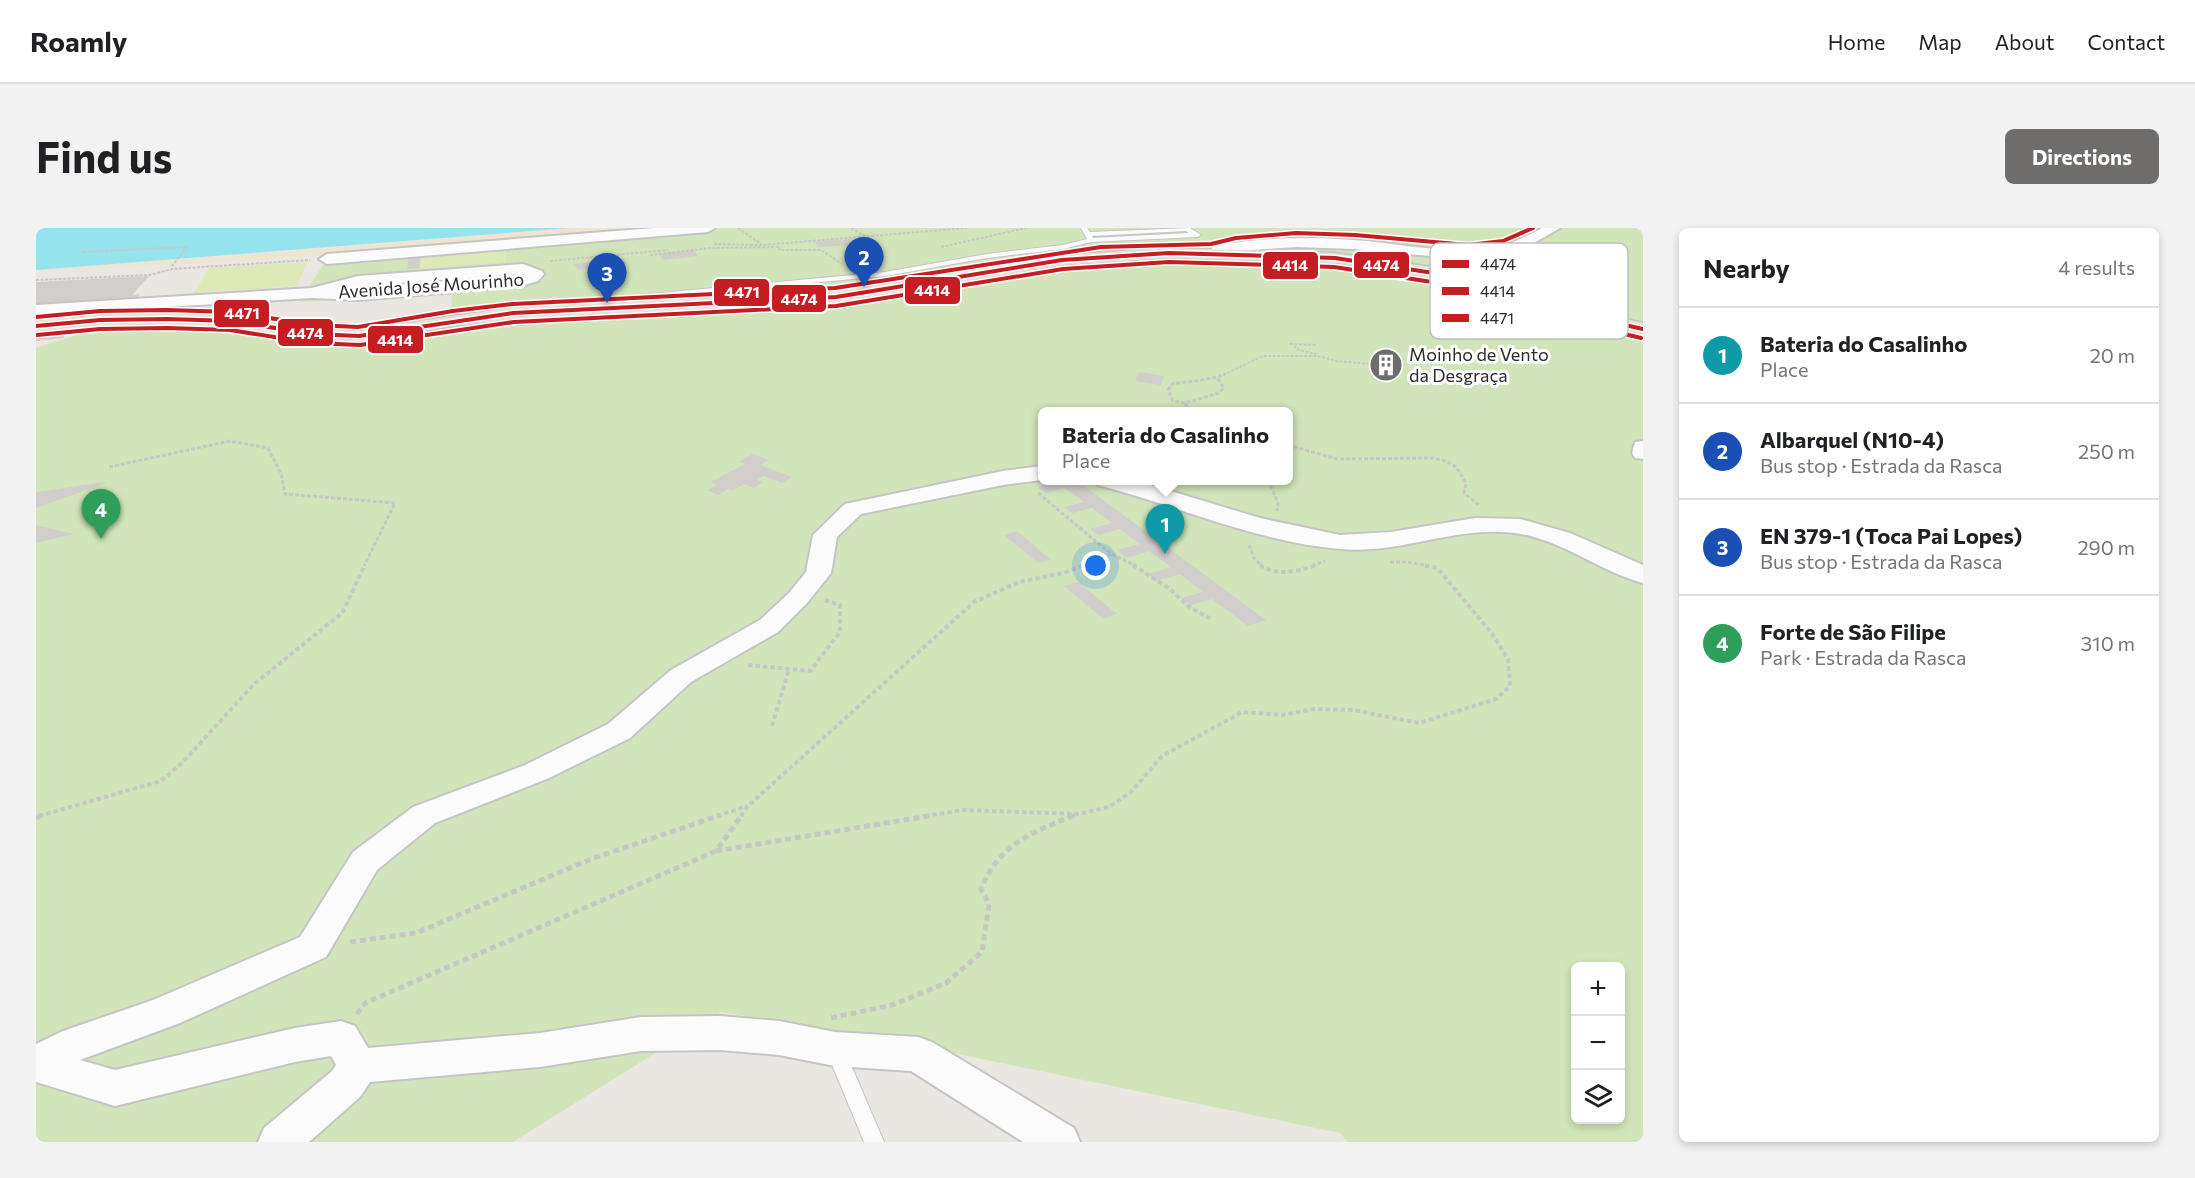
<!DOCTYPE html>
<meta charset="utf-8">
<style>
body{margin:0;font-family:Commissioner,sans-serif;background:#f2f2f2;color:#202124}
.controls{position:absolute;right:18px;bottom:18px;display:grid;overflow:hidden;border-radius:9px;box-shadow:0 3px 9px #0003}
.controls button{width:54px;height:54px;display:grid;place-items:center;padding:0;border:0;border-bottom:2px solid #e0e0e0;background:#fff;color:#202124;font:30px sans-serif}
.you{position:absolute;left:1060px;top:338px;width:21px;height:21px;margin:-15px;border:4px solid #fff;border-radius:50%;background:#1a73e8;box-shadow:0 0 0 9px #1a73e833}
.badge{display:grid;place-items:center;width:39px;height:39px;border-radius:50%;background:#6e6d6c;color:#fff;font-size:20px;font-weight:700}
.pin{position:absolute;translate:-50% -50px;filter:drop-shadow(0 2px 3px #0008)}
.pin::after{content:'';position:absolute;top:32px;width:21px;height:18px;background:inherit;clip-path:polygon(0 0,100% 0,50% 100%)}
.popup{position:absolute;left:1002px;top:179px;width:255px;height:78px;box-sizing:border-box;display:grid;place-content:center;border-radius:9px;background:#fff;filter:drop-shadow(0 2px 4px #0005);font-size:20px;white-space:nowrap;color:#757577}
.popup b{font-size:22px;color:#202124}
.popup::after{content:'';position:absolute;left:50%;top:100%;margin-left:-12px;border:12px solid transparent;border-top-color:#fff}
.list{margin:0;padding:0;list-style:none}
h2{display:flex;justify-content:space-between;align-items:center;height:78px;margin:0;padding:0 24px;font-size:26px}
h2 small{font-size:20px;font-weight:400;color:#757577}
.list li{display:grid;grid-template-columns:39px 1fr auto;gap:18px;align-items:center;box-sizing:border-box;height:96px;padding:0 24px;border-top:2px solid #e0e0e0}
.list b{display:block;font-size:22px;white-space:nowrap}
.list p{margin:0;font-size:20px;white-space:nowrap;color:#757577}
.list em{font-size:20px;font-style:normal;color:#757577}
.icon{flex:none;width:33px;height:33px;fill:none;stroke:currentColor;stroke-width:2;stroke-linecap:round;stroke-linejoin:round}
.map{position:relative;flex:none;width:1607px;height:914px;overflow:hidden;border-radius:9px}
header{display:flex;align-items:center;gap:36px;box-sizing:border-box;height:84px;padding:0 30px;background:#fff;border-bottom:2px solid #e0e0e0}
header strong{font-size:28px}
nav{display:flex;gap:33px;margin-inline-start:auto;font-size:21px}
.intro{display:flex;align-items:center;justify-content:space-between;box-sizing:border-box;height:144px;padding:0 36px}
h1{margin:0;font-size:42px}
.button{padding:15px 27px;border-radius:9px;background:#6e6d6c;color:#fff;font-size:21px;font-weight:700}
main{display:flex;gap:36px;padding:0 36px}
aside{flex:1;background:#fff;border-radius:9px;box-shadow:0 3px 9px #0003}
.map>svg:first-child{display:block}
.green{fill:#d2e5ba;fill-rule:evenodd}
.sand{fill:#eee4d0}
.pitch{fill:#dee9b8}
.water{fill:#95e3ec}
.building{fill:#d1cecb}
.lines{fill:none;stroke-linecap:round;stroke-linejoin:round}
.lane-casing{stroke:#c6c4c4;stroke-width:2}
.street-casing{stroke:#c6c4c4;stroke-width:4}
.primary-casing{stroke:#c6c4c2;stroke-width:3}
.path-far3{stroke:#c7c7c6;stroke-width:2;stroke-dasharray:3 1.5;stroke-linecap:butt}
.path-far2{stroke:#c7c7c6;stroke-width:3;stroke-dasharray:4 2;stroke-linecap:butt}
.path-far1{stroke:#c7c7c6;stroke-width:4;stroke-dasharray:4.5 3;stroke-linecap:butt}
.path{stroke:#c7c7c6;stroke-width:5;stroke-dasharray:6 4;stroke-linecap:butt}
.lane{fill:#fcfbfb;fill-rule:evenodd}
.street{fill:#fcfbfb;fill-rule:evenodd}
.primary{fill:#e7e0d4;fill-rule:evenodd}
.bus-1-casing{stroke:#fff;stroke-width:7}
.bus-2-casing{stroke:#fff;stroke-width:7}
.bus-3-casing{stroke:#fff;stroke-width:7}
.bus-1{stroke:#c61d23;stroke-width:4}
.bus-2{stroke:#c61d23;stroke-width:4}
.bus-3{stroke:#c61d23;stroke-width:4}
.labels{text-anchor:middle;stroke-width:6;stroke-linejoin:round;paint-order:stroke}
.far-street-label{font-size:18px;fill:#2c2c2c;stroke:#fff}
.far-poi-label{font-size:18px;fill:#2c2c2c;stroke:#fff;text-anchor:start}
.key{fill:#fff;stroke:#c0c0c0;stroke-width:1.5}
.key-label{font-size:16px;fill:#2c2c2c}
.line-badge{stroke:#fff;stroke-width:2}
.badge-label{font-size:16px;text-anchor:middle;font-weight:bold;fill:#fff}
</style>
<header>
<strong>Roamly</strong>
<nav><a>Home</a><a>Map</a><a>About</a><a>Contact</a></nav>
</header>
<div class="intro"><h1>Find us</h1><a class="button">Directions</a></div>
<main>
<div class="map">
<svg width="1607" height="914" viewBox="0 0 1607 914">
<rect width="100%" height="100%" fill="#eae6e2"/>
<!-- green -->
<path class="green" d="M633,0H1607V914H1312L1304,905L839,809L685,784L477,914H0V120L65,99L193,100L221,103L269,114L308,116L437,94L770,75L906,55L942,54L969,49L978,44L1069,30L1116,28L1163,30L1191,18L1163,22L1078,24L817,63L618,74L592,69L568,75L415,87L416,67L263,74L291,31ZM1006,184H1252V252H1006ZM1540,738H1584V892H1540Z"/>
<!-- sand -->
<polygon class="sand" points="533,0 633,0 208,33 0,43 22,39 209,27"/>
<!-- pitch -->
<g class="pitch">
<polygon points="469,21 470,34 384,41 386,28"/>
<polygon points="271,34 261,58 158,65 173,40"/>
</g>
<!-- water -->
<polygon class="water" points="0,0 533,0 0,42"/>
<!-- building -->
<g class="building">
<polygon points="813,11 817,17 783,19 778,14"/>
<polygon points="658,22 662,28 627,32 623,26"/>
<polygon points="384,28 383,40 371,41 373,29"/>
<polygon points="587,30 591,36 542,42 538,36"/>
<polygon points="113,48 96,67 104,66 101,70 111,69 106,75 0,80 0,54"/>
<polygon points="34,97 27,110 0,113 0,101"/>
<polygon points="1344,133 1354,134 1360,138 1355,141 1345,139 1340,136"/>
<polygon points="1103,144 1128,148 1125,157 1099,153"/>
<polygon points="717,226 733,232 724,237 756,249 746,255 728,248 721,252 727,254 718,260 708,256 696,263 692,261 682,267 671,262 681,257 675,254 709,236 703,234"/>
<polygon points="1028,252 1040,252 1230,392 1212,398 1176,371 1155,377 1145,370 1167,364 1144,346 1121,353 1112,346 1135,339 1113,323 1091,330 1081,322 1104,316 1084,301 1063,307 1054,301 1076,295 1056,280 1036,285 1028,279 1048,274 1029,260 1010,265 1002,259"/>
<polygon points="69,254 70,255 0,280 0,264"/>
<polygon points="0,297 38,306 0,315"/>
<polygon points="981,303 1015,332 1002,335 968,307"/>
<polygon points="1042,354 1081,386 1067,391 1028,358"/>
</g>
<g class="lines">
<!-- lane casing -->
<g class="lane-casing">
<g id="lane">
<path d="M1045,0H1051L1054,4L1154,0L1165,7L1161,9L1055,14L1027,21L951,30L849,48L614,70L599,75L593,81L586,79L593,71L614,66L849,44L951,26L1027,17L1051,11ZM1150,3L1153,5L1057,10L1056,8Z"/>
<polygon points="799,814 806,816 848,914 828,914 790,822 792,816"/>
</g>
</g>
<!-- street casing -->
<g class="street-casing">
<g id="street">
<polygon points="618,0 679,0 672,4 291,36 283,31 291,26"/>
<path d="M1506,0H1524L1489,20L1447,30H1416L1318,21L1260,19L1201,23L1181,30L1173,25L1177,19L1182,17C1227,10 1273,8 1318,12C1365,15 1418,29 1464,18C1479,14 1493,7 1506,0Z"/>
<path d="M487,36L506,43L508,46L502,53L485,58L322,72L276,70L0,87V77L276,60L322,48ZM485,46L489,47L309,61L322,58Z"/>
<polygon points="1607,213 1607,231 1599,230 1596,225 1599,214"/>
<polygon points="1006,238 1006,252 967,257 825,286 801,309 795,345 771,375 742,404 655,454 594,510 511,551 399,595 341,642 290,729 144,795 44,832 79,842 259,800 305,793 319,798 332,820 504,805 605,789 684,788 743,793 799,804 882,809 896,814 1038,900 1044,914 987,914 875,843 799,838 743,827 684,822 605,823 504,839 334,854 324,869 273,914 222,914 228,900 296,843 300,837 295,828 259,834 79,878 0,854 0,816 27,803 117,772 264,709 317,624 377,579 489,537 572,496 635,442 724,392 753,365 770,344 777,307 809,276 967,243"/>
<path d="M1059,252H1098L1224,290L1304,307L1355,304L1439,290L1484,291L1534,305L1607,337V355C1565,344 1529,314 1485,306C1424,295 1365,327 1304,321C1221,314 1142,278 1062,257Z"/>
</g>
</g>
<!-- primary casing -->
<g class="primary-casing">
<polygon id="primary" points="1133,20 1299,25 1424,43 1483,56 1564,85 1607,95 1607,107 1551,94 1471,65 1424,55 1299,35 1133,30 1026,37 800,75 477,91 418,98 323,114 277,112 195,99 131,97 64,98 0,104 0,92 64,86 131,85 195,87 277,100 323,102 477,79 800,63 1026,27"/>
</g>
<!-- path-far3 -->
<g class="path-far3">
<polyline points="702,0 725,16"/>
<polyline points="815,0 829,8"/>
<polyline points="678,16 726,17 931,0"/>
<polyline points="743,19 744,22 785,22 806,36"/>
<polyline points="905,19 990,0"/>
<polyline points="47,24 151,19 136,38"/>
<polyline points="614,27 675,20 743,19"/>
<polyline points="514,33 632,22"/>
<polyline points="0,52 114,47 136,41 274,32"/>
<polyline points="1254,115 1263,122 1280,126"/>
<polyline points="1254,116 1280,117"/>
<polyline points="1187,147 1227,128 1282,128 1300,133 1336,136"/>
</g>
<!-- path-far2 -->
<g class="path-far2">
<path d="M1149,175L1137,173L1132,162L1136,156C1152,153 1177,152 1190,146"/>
<polyline points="1154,184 1149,175 1183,165 1188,160 1181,150"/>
<polyline points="1252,217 1301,231 1397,230 1410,233 1420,239 1430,255 1428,265 1443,277"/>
<polyline points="73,239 194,213 232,220 245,245 249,266 359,275 328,338"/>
<polyline points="1232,252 1242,275 1241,283"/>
<polyline points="1002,265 1075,326 1100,338"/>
<polyline points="1213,317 1218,330 1226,338"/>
<polyline points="1354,334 1371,334 1393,338"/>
<polyline points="1044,338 1075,326"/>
<polyline points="1276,338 1289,333"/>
</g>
<!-- path-far1 -->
<g class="path-far1">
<polyline points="1097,337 1134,361 1152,378 1175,391"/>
<path d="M1224,337C1241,349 1263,343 1280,337"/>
<polyline points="712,437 774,443 804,404 804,377 789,372"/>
<polyline points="736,498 753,441"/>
<polyline points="3,588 125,553 147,534 217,457 306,385 329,337"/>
<polyline points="681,588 711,578"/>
<polyline points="705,588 712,578 938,374 983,354 1028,345 1048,337"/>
<polyline points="889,588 927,582 1043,586 1073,579 1095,564 1126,528 1206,484 1246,487 1278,481 1317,482 1383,495 1460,471 1474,458 1472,431 1454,403 1401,340 1386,337"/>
<polyline points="1036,588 1039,587"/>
</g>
<!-- path -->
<g class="path">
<polyline points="0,590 6,587"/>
<polyline points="680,623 898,587"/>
<polyline points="314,714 380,705 555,631 685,587"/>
<polyline points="321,786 329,775 680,623 706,587"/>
<path d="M795,790L856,777L910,755L946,724L953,676L945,661C964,615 997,604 1039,587"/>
</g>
<!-- lane -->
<use href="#lane" class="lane"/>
<!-- street -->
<use href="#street" class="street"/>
<!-- primary -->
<use href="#primary" class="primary"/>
<!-- bus-1 casing -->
<g class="bus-1-casing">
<polyline id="bus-1" points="0,98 64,92 131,91 195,93 277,106 323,108 477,85 800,69 1026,32 1133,25 1299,30 1424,49 1476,60 1558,90 1607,101"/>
</g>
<!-- bus-2 casing -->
<g class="bus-2-casing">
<polyline id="bus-2" points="1,107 64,101 131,100 194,102 276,115 324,117 478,94 800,78 1027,41 1133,34 1298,39 1422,58 1474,69 1555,98 1605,110"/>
</g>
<!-- bus-3 casing -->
<g class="bus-3-casing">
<polyline id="bus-3" points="0,89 64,83 131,82 195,84 278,97 322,99 417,83 477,76 799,60 1065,19 1175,16 1200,10 1260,5 1319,7 1432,17 1467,13 1497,0"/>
</g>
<!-- bus-1 -->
<use href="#bus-1" class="bus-1"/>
<!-- bus-2 -->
<use href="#bus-2" class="bus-2"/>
<!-- bus-3 -->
<use href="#bus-3" class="bus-3"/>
</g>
<!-- icons -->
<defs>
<g id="building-disc" transform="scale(1.725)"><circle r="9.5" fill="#6e6d6c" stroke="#fff"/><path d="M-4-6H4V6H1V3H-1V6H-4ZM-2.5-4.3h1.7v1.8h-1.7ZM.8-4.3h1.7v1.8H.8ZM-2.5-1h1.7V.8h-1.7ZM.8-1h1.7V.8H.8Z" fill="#fff"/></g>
</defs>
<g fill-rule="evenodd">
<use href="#building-disc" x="1350" y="137"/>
</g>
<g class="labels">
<!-- far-street labels -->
<g class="far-street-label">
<text transform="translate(395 58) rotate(-4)" y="6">Avenida José Mourinho</text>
</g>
<!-- far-poi labels -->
<g class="far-poi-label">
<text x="1373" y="133">Moinho de Vento<tspan x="1373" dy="21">da Desgraça</tspan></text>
</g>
</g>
<!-- legend -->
<rect x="1394" y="15" width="198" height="96" rx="9" class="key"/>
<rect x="1406" y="32" width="27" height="8" fill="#c61d23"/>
<rect x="1406" y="59" width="27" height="8" fill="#c61d23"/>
<rect x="1406" y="86" width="27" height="8" fill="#c61d23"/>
<g class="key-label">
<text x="1444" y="42">4474</text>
<text x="1444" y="69">4414</text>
<text x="1444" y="96">4471</text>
</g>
<g class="line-badge">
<rect x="1317" y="23" width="57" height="28" rx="6" fill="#c61d23"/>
<rect x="1226" y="23" width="57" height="29" rx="6" fill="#c61d23"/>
<rect x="868" y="48" width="57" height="29" rx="6" fill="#c61d23"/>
<rect x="677" y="50" width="57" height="29" rx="6" fill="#c61d23"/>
<rect x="735" y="56" width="56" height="29" rx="6" fill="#c61d23"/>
<rect x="177" y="71" width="57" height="29" rx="6" fill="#c61d23"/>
<rect x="241" y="90" width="57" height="29" rx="6" fill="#c61d23"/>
<rect x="331" y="97" width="57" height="29" rx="6" fill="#c61d23"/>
</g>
<g class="badge-label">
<text x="1345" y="43">4474</text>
<text x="1254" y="43">4414</text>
<text x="896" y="68">4414</text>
<text x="706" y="70">4471</text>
<text x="763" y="77">4474</text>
<text x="206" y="91">4471</text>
<text x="269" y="111">4474</text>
<text x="359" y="118">4414</text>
</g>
</svg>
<div class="controls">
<button>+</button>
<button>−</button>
<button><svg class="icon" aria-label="layers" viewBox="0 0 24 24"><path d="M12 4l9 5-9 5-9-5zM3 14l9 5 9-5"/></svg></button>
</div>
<div class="you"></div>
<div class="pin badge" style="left:1129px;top:326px;background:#0f9aa8">1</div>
<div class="popup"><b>Bateria do Casalinho</b>Place</div>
<div class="pin badge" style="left:828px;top:59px;background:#1a4fb4">2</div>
<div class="pin badge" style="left:571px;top:75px;background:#1a4fb4">3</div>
<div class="pin badge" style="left:65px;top:311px;background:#2e9e5b">4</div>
</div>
<aside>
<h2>Nearby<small>4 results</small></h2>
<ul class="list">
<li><span class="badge" style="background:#0f9aa8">1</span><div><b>Bateria do Casalinho</b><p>Place</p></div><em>20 m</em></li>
<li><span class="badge" style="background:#1a4fb4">2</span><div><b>Albarquel (N10-4)</b><p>Bus stop · Estrada da Rasca</p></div><em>250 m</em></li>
<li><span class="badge" style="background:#1a4fb4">3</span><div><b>EN 379-1 (Toca Pai Lopes)</b><p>Bus stop · Estrada da Rasca</p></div><em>290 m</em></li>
<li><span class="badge" style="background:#2e9e5b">4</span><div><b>Forte de São Filipe</b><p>Park · Estrada da Rasca</p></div><em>310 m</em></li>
</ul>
</aside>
</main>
